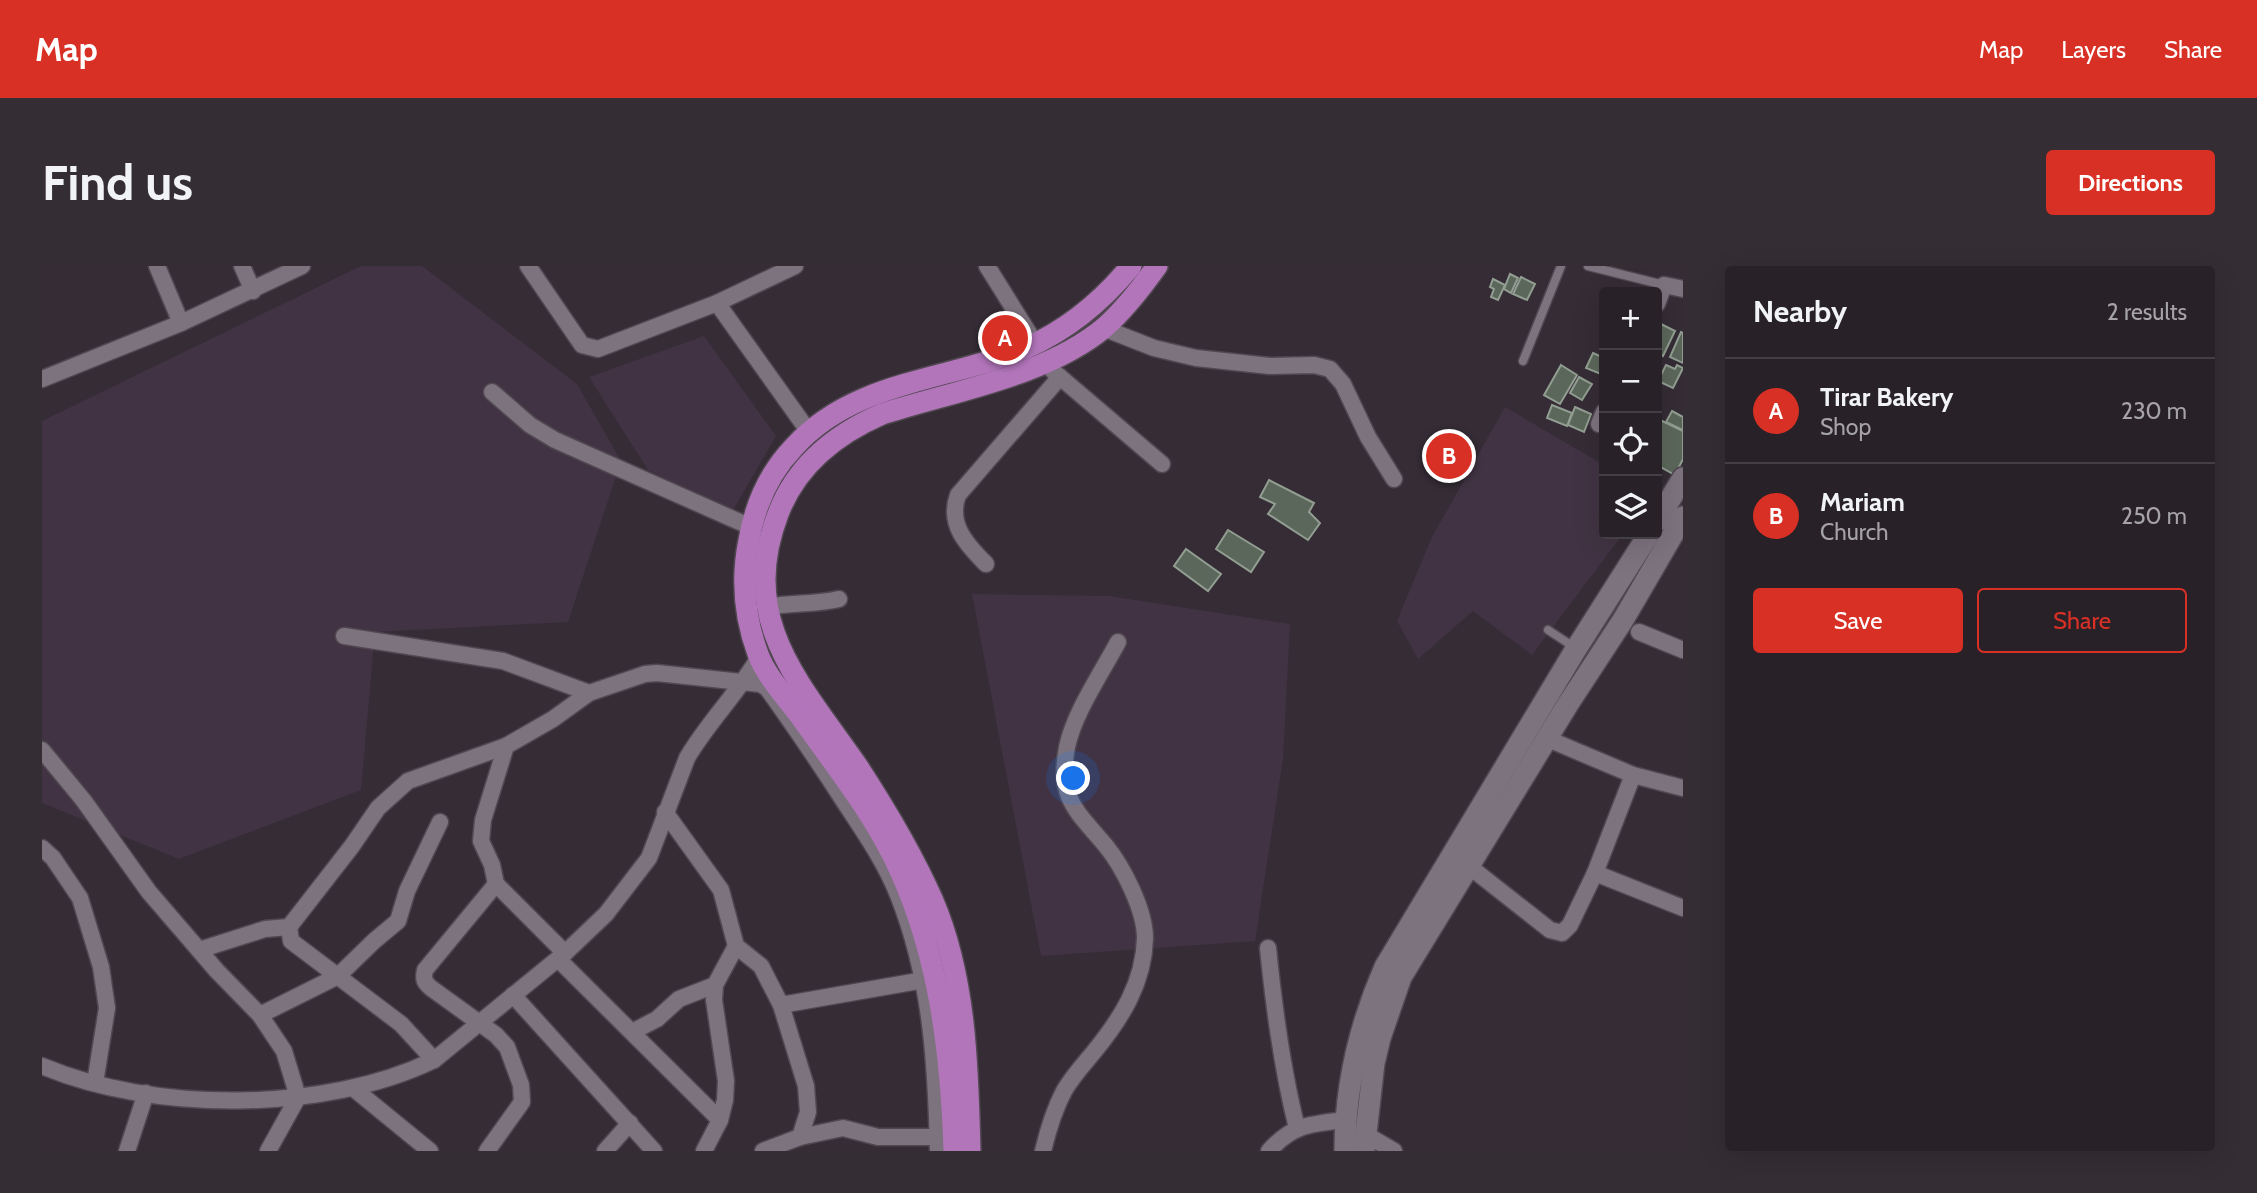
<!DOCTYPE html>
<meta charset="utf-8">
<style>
body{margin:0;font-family:Cabin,sans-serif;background:#342e34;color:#f1f3f6}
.controls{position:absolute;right:21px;top:21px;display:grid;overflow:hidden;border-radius:7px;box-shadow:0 7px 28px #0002}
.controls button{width:63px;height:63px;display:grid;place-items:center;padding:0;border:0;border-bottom:2px solid #443e45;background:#282128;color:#f1f3f6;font:35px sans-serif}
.you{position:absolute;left:1032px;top:513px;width:24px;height:24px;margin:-18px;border:5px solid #fff;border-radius:50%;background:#1a73e8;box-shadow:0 0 0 10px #1a73e833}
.badge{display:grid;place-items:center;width:46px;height:46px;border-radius:50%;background:#d93025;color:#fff;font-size:23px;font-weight:700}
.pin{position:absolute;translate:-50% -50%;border:4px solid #fff;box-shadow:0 2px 7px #0006}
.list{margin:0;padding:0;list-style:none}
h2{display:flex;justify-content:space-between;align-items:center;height:91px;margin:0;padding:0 28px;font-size:30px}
h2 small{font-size:23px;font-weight:400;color:#a5a3a8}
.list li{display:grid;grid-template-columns:46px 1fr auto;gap:21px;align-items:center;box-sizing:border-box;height:105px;padding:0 28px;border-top:2px solid #443e45}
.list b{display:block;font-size:26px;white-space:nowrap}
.list p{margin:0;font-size:23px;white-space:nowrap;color:#a5a3a8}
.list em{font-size:23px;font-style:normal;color:#a5a3a8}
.actions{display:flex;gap:14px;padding:21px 28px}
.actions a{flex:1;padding:16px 0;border:2px solid #d93025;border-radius:7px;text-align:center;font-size:24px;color:#d93025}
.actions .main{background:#d93025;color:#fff}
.icon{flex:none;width:38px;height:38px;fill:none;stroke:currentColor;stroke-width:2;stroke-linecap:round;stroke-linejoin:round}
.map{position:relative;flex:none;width:1641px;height:885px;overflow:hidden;border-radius:7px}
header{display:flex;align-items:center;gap:42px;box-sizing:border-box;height:98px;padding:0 35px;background:#d93025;color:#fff}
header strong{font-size:33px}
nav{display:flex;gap:38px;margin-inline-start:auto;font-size:24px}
.intro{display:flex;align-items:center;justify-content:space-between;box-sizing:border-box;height:168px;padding:0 42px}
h1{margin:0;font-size:49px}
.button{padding:18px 32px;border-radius:7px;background:#d93025;color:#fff;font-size:24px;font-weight:700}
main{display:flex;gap:42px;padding:0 42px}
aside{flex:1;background:#282128;border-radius:7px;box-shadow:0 7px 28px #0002}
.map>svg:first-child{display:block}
.built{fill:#413343}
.building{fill:#5c675b;stroke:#929e92;stroke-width:2}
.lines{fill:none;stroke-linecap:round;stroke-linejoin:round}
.lane-casing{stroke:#504750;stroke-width:11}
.street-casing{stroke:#504750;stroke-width:19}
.secondary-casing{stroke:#504750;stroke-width:24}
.primary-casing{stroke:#504750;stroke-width:24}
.lane{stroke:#7d737f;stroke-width:8}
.street{stroke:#7d737f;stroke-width:16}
.secondary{stroke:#7d737f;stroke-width:21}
.primary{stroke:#b275ba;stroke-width:21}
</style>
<header>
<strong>Map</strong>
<nav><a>Map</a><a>Layers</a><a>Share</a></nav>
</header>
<div class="intro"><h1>Find us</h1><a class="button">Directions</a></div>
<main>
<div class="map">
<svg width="1641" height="885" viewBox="0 0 1641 885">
<rect width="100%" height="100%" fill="#352c36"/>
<!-- built -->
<g class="built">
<polygon points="319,0 380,0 535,118 579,195 526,356 333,366 319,524 137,593 0,537 0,155"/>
<polygon points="662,70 734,170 690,246 606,204 547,111"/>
<polygon points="1463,141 1562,199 1562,268 1581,268 1490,389 1431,345 1376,393 1355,355 1389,273"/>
<polygon points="930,328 1067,330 1248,358 1241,493 1213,675 999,690"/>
</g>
<!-- building -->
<g class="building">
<polygon points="1468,8 1476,12 1469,27 1462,23"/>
<polygon points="1479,11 1493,18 1485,34 1471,28"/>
<polygon points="1451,13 1463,19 1456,34 1449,31 1452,23 1448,21"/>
<polygon points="1615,56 1633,65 1621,90 1615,86"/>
<polygon points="1639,66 1641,67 1641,97 1628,91"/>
<polygon points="1551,87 1562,92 1562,100 1559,108 1544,102"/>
<polygon points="1519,99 1535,109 1518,138 1502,129"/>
<polygon points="1624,99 1633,103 1635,99 1641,102 1631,122 1616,115"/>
<polygon points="1537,111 1550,118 1540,134 1528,127"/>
<polygon points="1510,139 1530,147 1525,160 1505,152"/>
<polygon points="1533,141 1549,148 1542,166 1526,159"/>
<polygon points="1630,145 1641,151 1641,164 1624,156"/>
<polygon points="1616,153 1641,165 1641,193 1633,209 1615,199"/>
<polygon points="1227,214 1272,237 1267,246 1278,257 1266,274 1226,248 1233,238 1218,231"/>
<polygon points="1186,264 1222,286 1209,306 1174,283"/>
<polygon points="1144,283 1179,308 1166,325 1132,300"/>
</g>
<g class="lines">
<!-- lane casing -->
<g class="lane-casing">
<g id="lane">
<polyline points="1546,0 1622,19"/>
<polyline points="1481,95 1519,0"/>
<polyline points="1506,364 1532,381"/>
</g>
</g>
<!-- street casing -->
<g class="street-casing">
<g id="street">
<polyline points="115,0 139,57"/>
<polyline points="200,0 211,25"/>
<polyline points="486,0 540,79 556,83 675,37 753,0"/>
<polyline points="945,0 993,77"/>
<polyline points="675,37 767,166"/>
<polyline points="1615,38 1622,19 1641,23"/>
<polyline points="1061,62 1112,82 1154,92 1228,100 1272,99 1288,103 1301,118 1326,171 1352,213"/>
<polyline points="1011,105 1120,198"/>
<polyline points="0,113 139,57 260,0"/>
<polyline points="450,126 488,159 513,174 709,261"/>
<polyline points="1557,158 1562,146"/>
<path d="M944,298C925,279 905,258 916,229L1018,111"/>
<path d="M725,341C749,336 773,339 797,333"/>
<polyline points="1597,366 1641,384"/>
<polyline points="302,370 461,395 547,427"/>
<polyline points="1506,473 1591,509 1641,522"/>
<polyline points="0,484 42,535 107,626 175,705 218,749 242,785 256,831 226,885"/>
<polyline points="623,546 679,624 694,680 719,700 739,739 764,820 766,846 758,871"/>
<polyline points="0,582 11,592 38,632 59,701 65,742 53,817"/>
<polyline points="1428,601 1508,664 1520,667 1528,659 1553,607 1591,509"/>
<polyline points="1553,607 1641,642"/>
<path d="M1226,682C1232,742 1240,803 1255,862"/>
<polyline points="157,684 223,663 247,661"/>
<path d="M523,687L454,618L450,599L439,575L441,554L464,480L511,453L547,427L603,408L615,407L718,418L725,422C752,460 778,498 803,537C822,566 843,596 856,629C889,712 894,797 896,885"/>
<polyline points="516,693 678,854"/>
<polyline points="471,729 612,885"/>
<polyline points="739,739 882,714"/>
<polyline points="218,749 296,710 332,675 356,655 365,625 398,556"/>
<polyline points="590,766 615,753 637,733 673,719"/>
<polyline points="392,794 359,758 249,675 247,661 310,580 336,542 366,515 464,480"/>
<path d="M0,800C112,847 282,847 392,794L523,687L564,648L607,592L645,492C666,456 696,427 717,391"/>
<polyline points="311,822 388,885"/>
<polyline points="1323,868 1352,885"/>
<polyline points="85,885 104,827"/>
<path d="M445,885L480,836L479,819L465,781L454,769L389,722C382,716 381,713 383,704L454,618"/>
<polyline points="563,885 588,857"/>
<polyline points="662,885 678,854 683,834 684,815 672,734 673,719 694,680"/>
<polyline points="721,885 758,871 801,862 836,871 896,871"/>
<path d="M1001,885C1006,864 1012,844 1022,825C1030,811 1041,799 1051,787C1079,753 1102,717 1103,672C1103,644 1081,601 1064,580C1035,545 1015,533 1025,481C1032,447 1059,408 1076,376"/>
<path d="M1227,885C1251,858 1269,858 1303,854"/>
</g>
</g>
<!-- secondary casing -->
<g class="secondary-casing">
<g id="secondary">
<polyline points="1615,255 1641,212"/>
<path d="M1303,885C1303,820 1317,760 1343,701L1534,383L1607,268"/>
<polyline points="1322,885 1332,797 1338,772 1359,711 1526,438 1581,354 1641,251"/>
</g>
</g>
<!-- primary casing -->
<g class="primary-casing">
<g id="primary">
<path d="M912,885C909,790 898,694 859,607C834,550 794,501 758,450C744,431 724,410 716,388C702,350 699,313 707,274C713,239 728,206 752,181C812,114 906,115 984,82C1025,64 1061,34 1089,0"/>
<path d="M928,885C926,802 924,712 891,635C870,587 844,544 816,501C759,418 695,356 736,248C754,200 794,168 840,148C911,125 1005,110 1063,61C1082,44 1100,21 1115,0"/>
</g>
</g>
<!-- lane -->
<use href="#lane" class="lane"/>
<!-- street -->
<use href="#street" class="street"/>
<!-- secondary -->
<use href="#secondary" class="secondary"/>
<!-- primary -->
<use href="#primary" class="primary"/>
</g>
</svg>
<div class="controls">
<button>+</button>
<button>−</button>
<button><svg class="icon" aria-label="locate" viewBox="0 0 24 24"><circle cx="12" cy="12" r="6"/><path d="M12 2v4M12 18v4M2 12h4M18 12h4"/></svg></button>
<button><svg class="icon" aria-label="layers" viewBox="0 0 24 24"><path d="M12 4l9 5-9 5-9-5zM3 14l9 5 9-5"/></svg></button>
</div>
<div class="you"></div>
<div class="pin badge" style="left:963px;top:72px">A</div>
<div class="pin badge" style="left:1407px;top:190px">B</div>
</div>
<aside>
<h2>Nearby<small>2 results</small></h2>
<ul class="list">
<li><span class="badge">A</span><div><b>Tirar Bakery</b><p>Shop</p></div><em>230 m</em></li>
<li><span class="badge">B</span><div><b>Mariam</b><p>Church</p></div><em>250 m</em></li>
</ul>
<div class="actions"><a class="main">Save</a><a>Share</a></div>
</aside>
</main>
